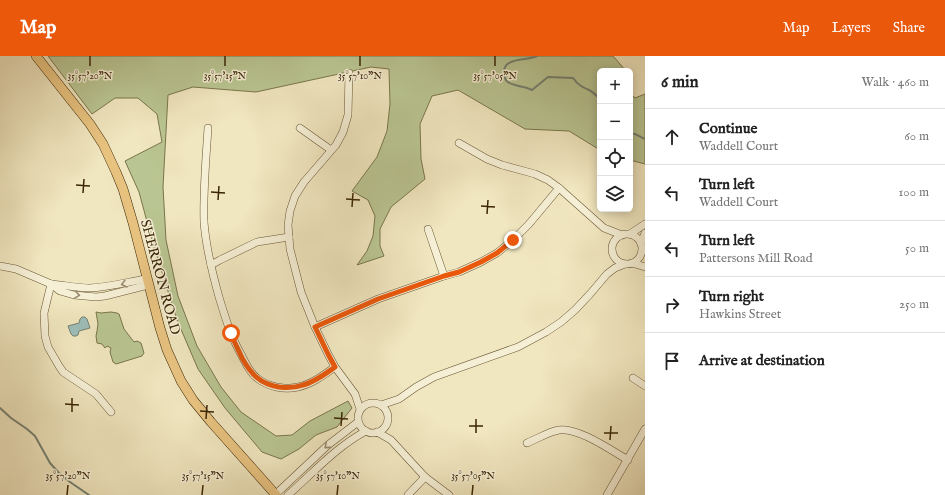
<!DOCTYPE html>
<meta charset="utf-8">
<style>
body{margin:0;font-family:"IM FELL English",serif;background:#f6f6f6;color:#222}
.controls{position:absolute;right:12px;top:12px;display:grid;overflow:hidden;border-radius:6px;box-shadow:0 2px 10px #0003}
.controls button{width:36px;height:36px;display:grid;place-items:center;padding:0;border:0;border-bottom:1px solid #e0e0e0;background:#fff;color:#222;font:20px sans-serif}
.stop{position:absolute;width:12px;height:12px;margin:-9px;border:3px solid #ea580c;border-radius:50%;background:#fff}
.stop.end{background:#ea580c;border-color:#fff;box-shadow:0 1px 4px #0008}
.list{margin:0;padding:0;list-style:none}
h2{display:flex;justify-content:space-between;align-items:center;height:52px;margin:0;padding:0 16px;font-size:17px}
h2 small{font-size:13px;font-weight:400;color:#767676}
.list li{display:grid;grid-template-columns:26px 1fr auto;gap:12px;align-items:center;box-sizing:border-box;height:56px;padding:0 16px;border-top:1px solid #e0e0e0}
.list b{display:block;font-size:15px;white-space:nowrap}
.list p{margin:0;font-size:13px;white-space:nowrap;color:#767676}
.list em{font-size:13px;font-style:normal;color:#767676}
.icon{flex:none;width:22px;height:22px;fill:none;stroke:currentColor;stroke-width:2;stroke-linecap:round;stroke-linejoin:round}
.map{position:relative;flex:none;width:645px;height:439px;overflow:hidden}
header{display:flex;align-items:center;gap:24px;box-sizing:border-box;height:56px;padding:0 20px;background:#ea580c;color:#fff}
header strong{font-size:19px}
nav{display:flex;gap:22px;margin-inline-start:auto;font-size:14px}
main{display:flex}
aside{flex:1;background:#fff}
.map>svg:first-child{display:block}
.green{fill:#b9c592;stroke:#7a754c}
.water{fill:#9dbeba;stroke:#758172}
.lines{fill:none;stroke-linecap:round;stroke-linejoin:round}
.stream{stroke:#758172;stroke-width:2}
.minor-casing{stroke:#685534;stroke-width:8}
.major-casing{stroke:#3a2505;stroke-width:10}
.minor{stroke:#f5efd5;stroke-width:7}
.major{stroke:#e8c380;stroke-width:9}
.oneway{stroke:#988a6d}
.route{stroke:#ea580c;stroke-width:5}
.ticks{fill:none;stroke:#3a2505;stroke-width:1.5}
.labels{text-anchor:middle;stroke-width:3;stroke-linejoin:round;paint-order:stroke}
.street-label{font-size:14px;fill:#3a2505;stroke:#f5efd5}
.ticks-label{font-size:10px;text-anchor:middle;fill:#3a2505;stroke:#f5efd5;stroke-width:3;stroke-linejoin:round;paint-order:stroke}
</style>
<header>
<strong>Map</strong>
<nav><a>Map</a><a>Layers</a><a>Share</a></nav>
</header>
<main>
<div class="map">
<svg width="645" height="439" viewBox="0 0 645 439">
<rect width="100%" height="100%" fill="#f0e6bf"/>
<filter id="stains"><feTurbulence type="fractalNoise" baseFrequency=".005" numOctaves="4"/><feColorMatrix values="0 0 0 0 .2 0 0 0 0 .09 0 0 0 0 .02 0 0 0 .5 -.17"/></filter>
<radialGradient id="worn" r=".72"><stop offset=".6" stop-color="#630" stop-opacity="0"/><stop offset="1" stop-color="#630" stop-opacity=".3"/></radialGradient>
<!-- green -->
<g class="green">
<polygon points="48,0 613,0 626,15 600,15 600,94 569,75 525,73 458,34 432,40 420,68 421,103 425,123 391,151 380,173 380,190 384,200 357,209 367,195 373,180 375,160 368,144 352,135 377,101 387,75 390,48 389,13 371,11 256,36 193,31 168,39 163,131 166,184 178,240 197,290 221,331 241,356 276,380 292,379 310,365 348,345 352,352 337,371 316,379 299,393 281,403 262,396 225,352 198,313 177,264 152,184 139,136 125,105 162,86 157,58 138,42 115,42 92,58"/>
<polygon points="630,37 635,42 645,38 645,108 630,104"/>
<polygon points="96,256 101,257 111,256 117,257 119,258 124,273 134,286 137,285 141,287 144,297 142,300 116,308 113,306 110,296 111,292 107,290 105,292 102,288 97,287 96,280 97,275 98,268"/>
</g>
<!-- water -->
<polygon class="water" points="82,261 85,261 87,263 90,272 79,275 78,279 76,280 73,280 71,278 68,270 79,267 80,263"/>
<g class="lines">
<!-- stream -->
<g class="stream">
<path d="M537,0C528,4 518,2 509,7C506,8 505,11 504,14C503,29 513,28 523,31C526,31 529,33 532,34L548,21L573,22C578,29 582,31 589,34C593,36 597,40 600,43"/>
<polyline points="630,78 635,78 645,83"/>
<polyline points="0,352 11,362 27,373 35,380 50,407 59,417 70,426 89,439"/>
</g>
<!-- minor casing -->
<g class="minor-casing">
<g id="minor">
<polyline points="349,17 348,59 343,76 336,89 304,126 295,140 290,155 288,169 290,193 301,236 315,271 328,298 335,311 355,338 360,353"/>
<path d="M208,72C206,103 203,135 204,166C206,192 212,216 219,241C225,261 231,281 242,300C246,308 250,317 257,322C268,331 284,334 298,331C312,328 324,319 335,311"/>
<polyline points="300,72 331,94"/>
<polyline points="459,87 487,103 502,109 535,118 548,124 559,132 604,172 622,179"/>
<polyline points="428,173 444,220"/>
<polyline points="630,178 645,168"/>
<circle cx="627" cy="193" r="15"/>
<polyline points="641,187 645,177"/>
<polyline points="632,207 645,211"/>
<polyline points="211,209 220,204 257,186 289,181"/>
<polyline points="0,210 16,213 51,228 60,235 74,239 96,241 105,240 148,229"/>
<polyline points="51,228 44,257 45,280 48,291 59,310 63,316 96,338 111,356"/>
<path d="M51,228C64,229 77,232 90,232C110,231 127,226 146,223"/>
<polyline points="315,271 378,243 444,220 459,216 481,206 497,197 513,184 529,168 559,132"/>
<polyline points="633,322 645,330"/>
<circle cx="373" cy="362" r="15"/>
<polyline points="381,349 399,343 416,331 434,321 518,291 546,276 561,266 575,254 590,238 607,218 615,212 625,208"/>
<polyline points="377,376 391,384 425,421 449,439"/>
<path d="M527,387C537,383 548,376 559,374C578,371 612,395 628,404"/>
<polyline points="276,438 328,389 358,366"/>
<path d="M288,439C313,417 336,391 366,375"/>
<polyline points="408,439 425,421"/>
<polyline points="607,439 645,373"/>
</g>
</g>
<!-- major casing -->
<g class="major-casing">
<polyline id="major" points="36,0 90,68 103,88 116,116 123,133 133,167 160,272 167,294 181,325 193,344 211,366 276,439"/>
</g>
<!-- minor -->
<use href="#minor" class="minor"/>
<!-- major -->
<use href="#major" class="major"/>
</g>
<!-- one-way arrows -->
<defs><path id="oneway-chevron" d="M-2-3.5L2.5 0L-2 3.5" fill="none" stroke-width="1.6" stroke-linecap="round" stroke-linejoin="round"/></defs>
<g class="oneway">
<use href="#oneway-chevron" transform="translate(124 228) rotate(166)"/>
<use href="#oneway-chevron" transform="translate(77 239) rotate(9)"/>
<use href="#oneway-chevron" transform="translate(327 390) rotate(139)"/>
</g>
<g class="lines">
<!-- route -->
<path class="route" d="M231,277C234,286 238,293 242,302C251,318 260,328 279,331C287,332 295,332 303,329C315,326 325,318 335,311L328,298L315,271L378,243L444,220L459,216L481,206L497,197L513,184"/>
</g>
<!-- ticks -->
<path class="ticks" d="M90,10V0M225,10V0M360,10V0M495,10V0M76,129L90,130M211,136L225,137M83,137L84,123M346,143L360,144M218,144L219,130M481,150L495,151M352,151L353,137M487,158L488,144M65,348L79,349M200,355L214,356M72,356V342M334,362L348,363M206,363L207,349M341,370L342,356M469,370H483M476,377V363M604,377H618M610,384L611,370M67,439L68,429M202,439L203,429M337,439L338,429M472,439L473,429"/>
<g class="labels">
<!-- street labels -->
<g class="street-label">
<text transform="translate(161 221) rotate(75)" y="5">SHERRON ROAD</text>
</g>
</g>
<g class="ticks-label">
<text x="90" y="23">35°57'20"N</text>
<text x="225" y="23">35°57'15"N</text>
<text x="360" y="23">35°57'10"N</text>
<text x="495" y="23">35°57'05"N</text>
<text x="68" y="423">35°57'20"N</text>
<text x="203" y="423">35°57'15"N</text>
<text x="338" y="423">35°57'10"N</text>
<text x="473" y="423">35°57'05"N</text>
</g>
<rect width="100%" height="100%" filter="url(#stains)"/>
<rect width="100%" height="100%" fill="url(#worn)"/>
</svg>
<div class="controls">
<button>+</button>
<button>−</button>
<button><svg class="icon" aria-label="locate" viewBox="0 0 24 24"><circle cx="12" cy="12" r="6"/><path d="M12 2v4M12 18v4M2 12h4M18 12h4"/></svg></button>
<button><svg class="icon" aria-label="layers" viewBox="0 0 24 24"><path d="M12 4l9 5-9 5-9-5zM3 14l9 5 9-5"/></svg></button>
</div>
<div class="stop" style="left:231px;top:277px"></div>
<div class="stop end" style="left:513px;top:184px"></div>
</div>
<aside>
<h2>6 min<small>Walk · 460 m</small></h2>
<ul class="list">
<li><svg class="icon" aria-label="ahead" viewBox="0 0 24 24"><path d="M12 20V5M6 11l6-6 6 6"/></svg><div><b>Continue</b><p>Waddell Court</p></div><em>60 m</em></li>
<li><svg class="icon" aria-label="left" viewBox="0 0 24 24"><path d="M17 20v-9H6M10 6l-5 5 5 5"/></svg><div><b>Turn left</b><p>Waddell Court</p></div><em>100 m</em></li>
<li><svg class="icon" aria-label="left" viewBox="0 0 24 24"><path d="M17 20v-9H6M10 6l-5 5 5 5"/></svg><div><b>Turn left</b><p>Pattersons Mill Road</p></div><em>50 m</em></li>
<li><svg class="icon" aria-label="right" viewBox="0 0 24 24"><path d="M7 20v-9h11M14 6l5 5-5 5"/></svg><div><b>Turn right</b><p>Hawkins Street</p></div><em>250 m</em></li>
<li><svg class="icon" aria-label="arrive" viewBox="0 0 24 24"><path d="M6 21V4h12l-3 4 3 4H6"/></svg><div><b>Arrive at destination</b></div></li>
</ul>
</aside>
</main>
